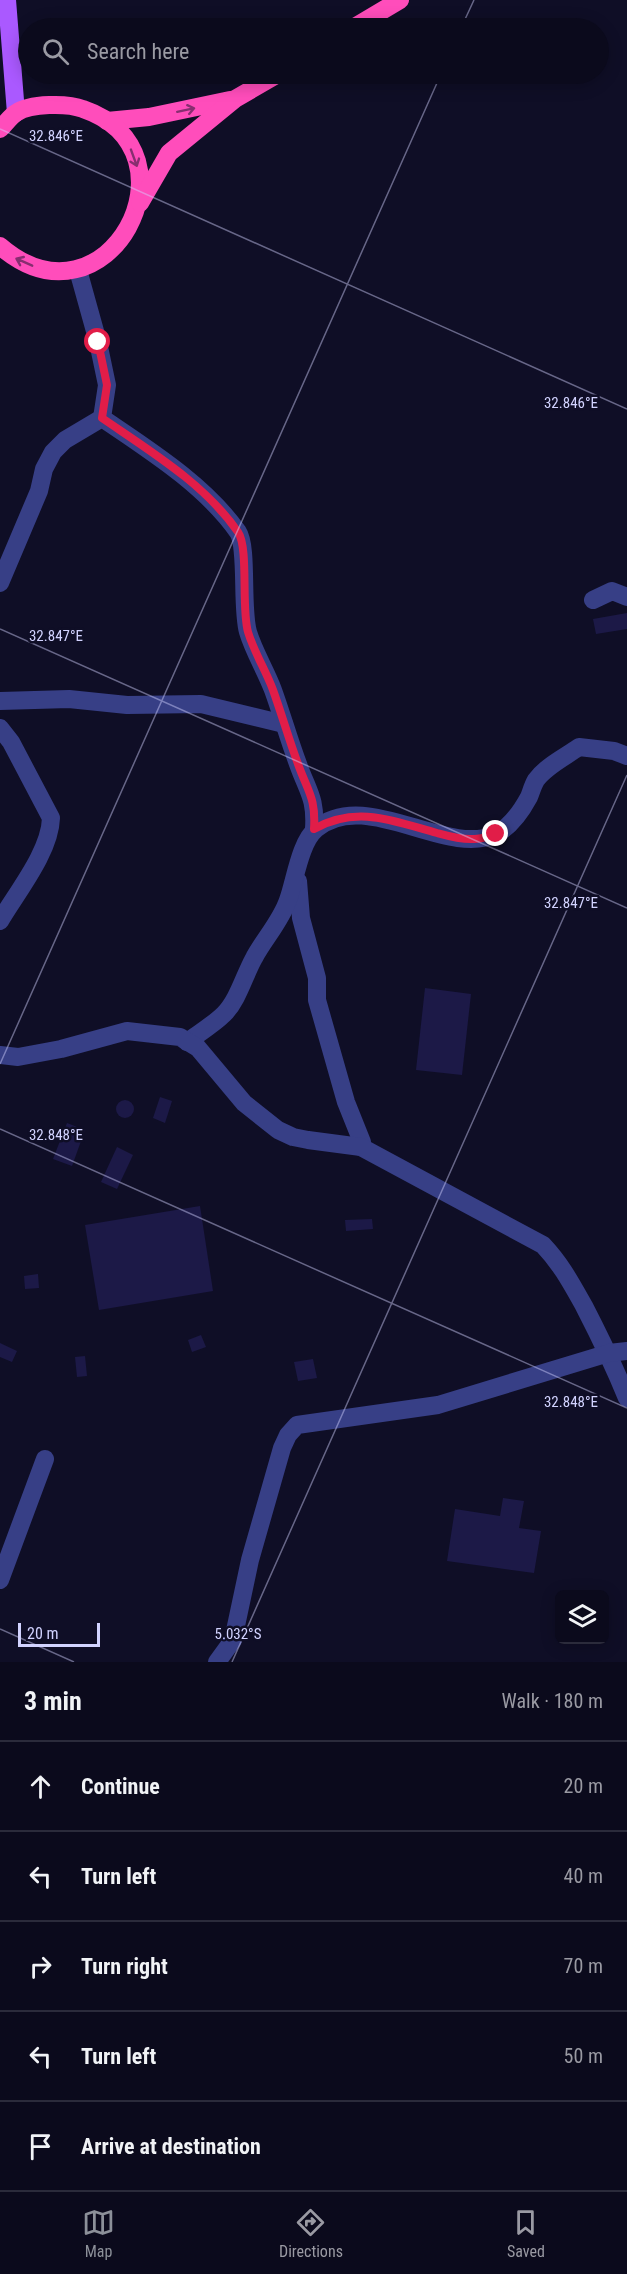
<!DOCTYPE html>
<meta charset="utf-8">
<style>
body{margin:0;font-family:"Roboto Condensed",sans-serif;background:#191829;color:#f1f3f6}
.controls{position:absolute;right:18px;bottom:18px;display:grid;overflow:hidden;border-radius:9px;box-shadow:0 3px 15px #0003}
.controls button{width:54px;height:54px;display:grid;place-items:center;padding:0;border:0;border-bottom:2px solid #2b2b3b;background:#0b0a1c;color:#f1f3f6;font:30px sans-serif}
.scale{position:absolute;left:18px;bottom:15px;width:82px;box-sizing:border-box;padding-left:6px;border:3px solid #d2d3ff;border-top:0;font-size:16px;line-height:21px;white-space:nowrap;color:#d2d3ff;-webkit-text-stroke:4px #0f0e26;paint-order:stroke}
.stop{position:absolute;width:18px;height:18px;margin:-14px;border:4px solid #e11d48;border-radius:50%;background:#fff}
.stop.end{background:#e11d48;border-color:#fff;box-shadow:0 2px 6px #0008}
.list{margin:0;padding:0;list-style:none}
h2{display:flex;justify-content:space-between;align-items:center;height:78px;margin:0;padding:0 24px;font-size:26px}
h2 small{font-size:20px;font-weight:400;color:#9a9aa3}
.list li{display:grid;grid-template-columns:39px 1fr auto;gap:18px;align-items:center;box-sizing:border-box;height:90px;padding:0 24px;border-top:2px solid #2b2b3b}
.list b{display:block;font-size:22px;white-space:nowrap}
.list em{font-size:20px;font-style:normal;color:#9a9aa3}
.icon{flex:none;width:33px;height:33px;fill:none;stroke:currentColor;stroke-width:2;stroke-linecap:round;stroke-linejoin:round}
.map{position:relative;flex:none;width:627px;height:1662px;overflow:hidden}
.search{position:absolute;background:#0b0a1c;box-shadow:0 3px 15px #0003;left:18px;right:18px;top:18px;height:66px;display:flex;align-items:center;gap:15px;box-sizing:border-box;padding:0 21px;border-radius:33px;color:#9a9aa3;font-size:22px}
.sheet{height:528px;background:#0b0a1c}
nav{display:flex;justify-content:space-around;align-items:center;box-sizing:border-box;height:84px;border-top:2px solid #2b2b3b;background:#0b0a1c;font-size:16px;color:#9a9aa3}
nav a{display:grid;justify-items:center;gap:3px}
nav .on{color:#8c9099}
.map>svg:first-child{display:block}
.building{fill:#1c1947}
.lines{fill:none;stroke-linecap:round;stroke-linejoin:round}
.minor{stroke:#373f86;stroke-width:18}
.major{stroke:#aa59ff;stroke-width:18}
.highway{stroke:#ff4dbb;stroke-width:18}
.oneway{stroke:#872e70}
.route{stroke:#e11d48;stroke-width:8}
.ticks{fill:none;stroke:#d2d3ff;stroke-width:1.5;stroke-opacity:0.45}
.ticks-label{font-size:15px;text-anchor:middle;fill:#d2d3ff;stroke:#0f0e26;stroke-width:5;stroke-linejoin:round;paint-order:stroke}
</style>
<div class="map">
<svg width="627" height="1662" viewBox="0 0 627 1662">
<rect width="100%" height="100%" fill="#0f0e26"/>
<!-- building -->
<g class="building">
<polygon points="627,613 627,629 596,634 593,619"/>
<polygon points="425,988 471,994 462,1075 416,1070"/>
<polygon points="160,1097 172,1101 165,1123 153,1118"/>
<circle cx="125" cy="1109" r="9"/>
<polygon points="67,1123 85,1130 72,1166 53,1159"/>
<polygon points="117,1147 133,1155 117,1189 101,1182"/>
<polygon points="200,1206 213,1291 99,1310 85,1225"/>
<polygon points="372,1219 373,1229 346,1231 345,1220"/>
<polygon points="38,1274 39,1288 25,1289 24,1276"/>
<polygon points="201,1335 206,1347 192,1352 188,1340"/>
<polygon points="0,1343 17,1351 12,1362 0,1357"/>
<polygon points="85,1356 87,1376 77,1377 75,1357"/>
<polygon points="313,1359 317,1378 298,1381 294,1362"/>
<polygon points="503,1498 524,1501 519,1528 541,1531 534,1573 447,1561 455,1509 500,1516"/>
</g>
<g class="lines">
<!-- minor -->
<g class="minor">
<path d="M78,270L98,342L107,385L102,418C149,450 205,485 238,532C248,547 241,608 248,632C254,652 266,671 273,690C282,715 289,740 298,764C308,792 316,798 314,829"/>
<polyline points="0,583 39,491 44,469 53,452 65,440 102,418"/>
<polyline points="593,600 612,591 627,597"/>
<polyline points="0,701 69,699 127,705 201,704 284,724"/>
<path d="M0,728L11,742L51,818C50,852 17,892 0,921"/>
<polyline points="298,881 301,918 317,978 317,1000 346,1102 362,1142 361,1147"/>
<path d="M187,1042C199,1033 213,1025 224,1014C238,1000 244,976 254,958C264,939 281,921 288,900C295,881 300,842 316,829C365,787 446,858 496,834C510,827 522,810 529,797C531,792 533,785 536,780C546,766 565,757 579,747L614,751L627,756"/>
<path d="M0,1055L18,1057L61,1049L127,1031L180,1037L198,1048L244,1103L278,1130L293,1137L308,1140L361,1147L543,1245C561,1264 571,1283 584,1306C600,1337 614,1366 627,1398"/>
<polyline points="0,1580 45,1459"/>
<polyline points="217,1662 233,1640 250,1560 282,1448 288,1435 297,1425 438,1405 609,1353 627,1351"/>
</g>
<!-- major -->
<polyline class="major" points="7,0 16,113"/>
<!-- highway -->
<g class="highway">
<polyline points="353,28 400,0"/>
<polyline points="107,121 149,117 230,100"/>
<path d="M0,129C5,124 11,116 16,113C30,103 68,103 83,109C206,151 107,338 0,246"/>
<polyline points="140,203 169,153 235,99 278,74"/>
</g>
</g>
<!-- one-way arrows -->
<defs><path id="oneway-shaft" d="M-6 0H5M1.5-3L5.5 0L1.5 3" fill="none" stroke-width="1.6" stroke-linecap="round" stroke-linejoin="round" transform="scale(1.5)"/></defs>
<g class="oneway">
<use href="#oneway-shaft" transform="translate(186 110) rotate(-12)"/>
<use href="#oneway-shaft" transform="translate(134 158) rotate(70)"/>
<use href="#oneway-shaft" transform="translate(24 262) rotate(-156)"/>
</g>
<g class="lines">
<!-- route -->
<path class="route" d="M98,342L107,385L102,418C150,451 205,484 238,532C249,548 241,608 248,632C254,652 266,671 273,690C282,715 289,740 298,764C308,792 316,798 314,829C357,805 393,821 437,833C448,836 462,840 474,839C481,839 489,836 496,834"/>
</g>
<!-- ticks -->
<path class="ticks" d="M461,28L474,0M0,129L627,409M0,629L627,908M0,1064L441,74M0,1129L627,1408M0,1629L74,1662M232,1662L627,775"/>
<g class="ticks-label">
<text x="56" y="141">32.846°E</text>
<text x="571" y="408">32.846°E</text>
<text x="56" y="641">32.847°E</text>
<text x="571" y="908">32.847°E</text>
<text x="56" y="1140">32.848°E</text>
<text x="571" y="1407">32.848°E</text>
<text x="238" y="1639">5.032°S</text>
</g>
</svg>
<div class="controls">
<button><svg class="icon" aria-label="layers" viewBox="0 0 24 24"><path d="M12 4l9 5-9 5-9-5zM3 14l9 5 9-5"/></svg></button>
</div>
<div class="scale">20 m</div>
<div class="stop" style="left:98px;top:342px"></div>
<div class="stop end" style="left:496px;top:834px"></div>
<div class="search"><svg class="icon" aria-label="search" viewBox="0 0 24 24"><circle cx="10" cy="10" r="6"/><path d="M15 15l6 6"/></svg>Search here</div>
</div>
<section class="sheet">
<h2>3 min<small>Walk · 180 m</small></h2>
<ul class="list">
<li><svg class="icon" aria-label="ahead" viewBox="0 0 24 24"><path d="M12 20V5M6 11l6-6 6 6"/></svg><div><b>Continue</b></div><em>20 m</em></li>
<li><svg class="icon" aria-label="left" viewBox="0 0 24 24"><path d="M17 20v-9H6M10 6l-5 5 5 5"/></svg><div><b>Turn left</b></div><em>40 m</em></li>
<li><svg class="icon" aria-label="right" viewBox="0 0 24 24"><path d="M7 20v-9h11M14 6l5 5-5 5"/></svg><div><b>Turn right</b></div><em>70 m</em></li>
<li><svg class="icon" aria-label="left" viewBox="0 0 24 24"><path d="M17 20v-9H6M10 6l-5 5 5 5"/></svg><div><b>Turn left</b></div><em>50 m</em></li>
<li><svg class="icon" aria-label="arrive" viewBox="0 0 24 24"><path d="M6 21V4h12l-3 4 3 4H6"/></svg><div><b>Arrive at destination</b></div></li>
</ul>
</section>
<nav>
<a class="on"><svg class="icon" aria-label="map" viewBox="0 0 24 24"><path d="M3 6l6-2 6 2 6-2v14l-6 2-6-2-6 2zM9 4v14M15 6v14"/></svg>Map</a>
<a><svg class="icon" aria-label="directions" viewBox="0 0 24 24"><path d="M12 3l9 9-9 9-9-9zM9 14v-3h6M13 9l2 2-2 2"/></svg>Directions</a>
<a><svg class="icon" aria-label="saved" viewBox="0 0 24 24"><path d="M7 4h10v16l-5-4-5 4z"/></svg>Saved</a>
</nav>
